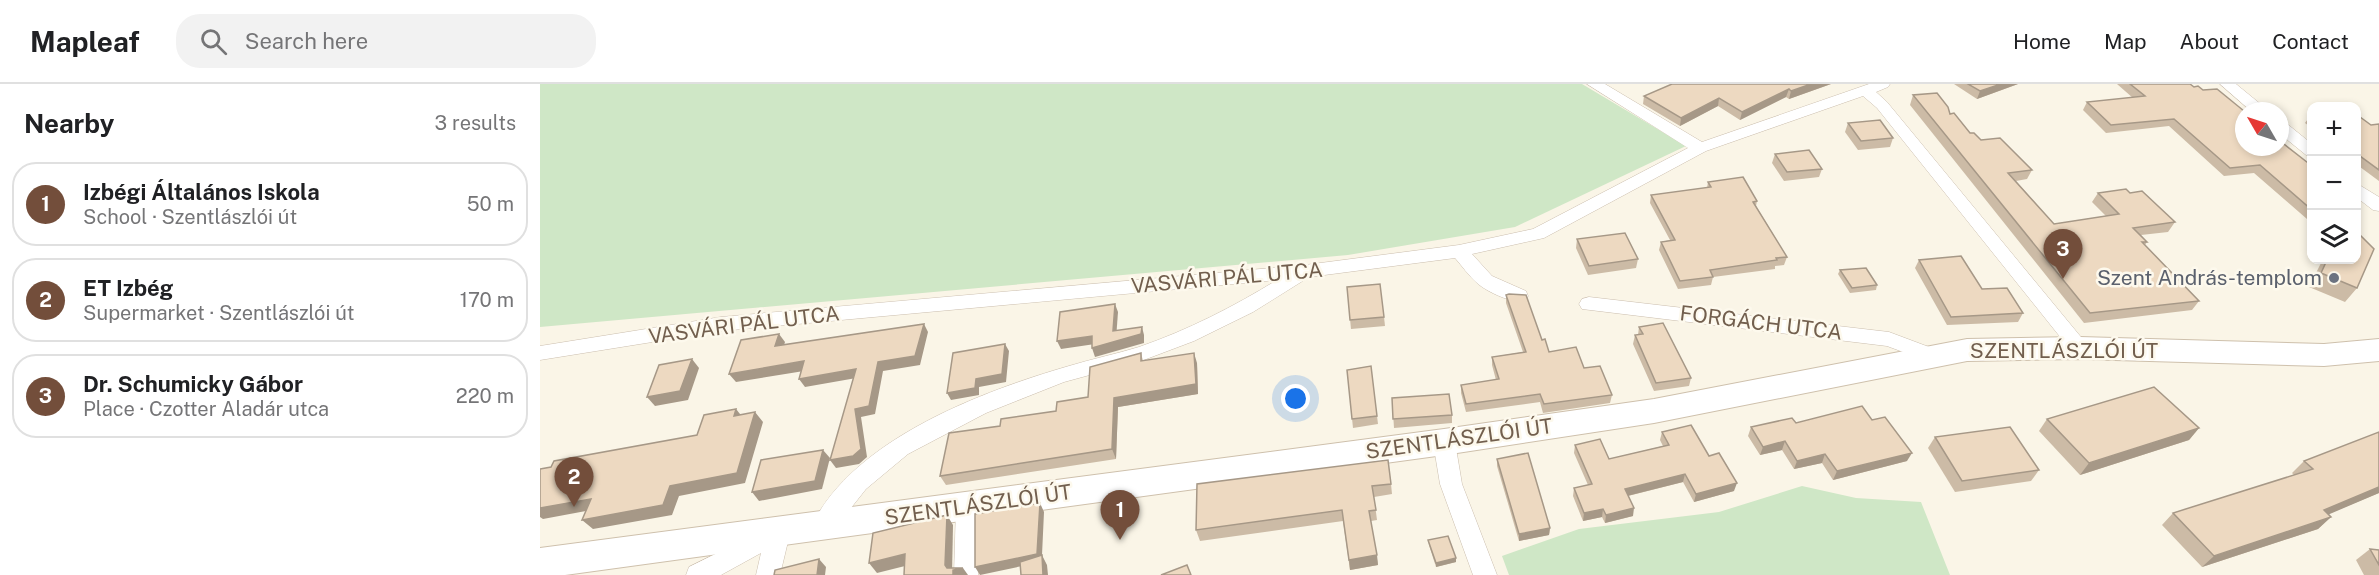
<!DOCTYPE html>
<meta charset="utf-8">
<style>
body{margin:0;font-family:"Public Sans",sans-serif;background:#f2f2f2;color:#202124}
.controls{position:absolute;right:18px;top:18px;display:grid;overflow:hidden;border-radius:12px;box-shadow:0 3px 9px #0003}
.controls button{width:54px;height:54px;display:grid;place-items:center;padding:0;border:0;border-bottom:2px solid #e0e0e0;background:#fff;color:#202124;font:30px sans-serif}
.compass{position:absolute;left:1695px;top:18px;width:54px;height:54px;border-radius:50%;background:#fff;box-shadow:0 3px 9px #0003;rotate:309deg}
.you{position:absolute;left:756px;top:315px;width:21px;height:21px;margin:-15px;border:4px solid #fff;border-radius:50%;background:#1a73e8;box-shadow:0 0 0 9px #1a73e833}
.badge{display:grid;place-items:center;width:39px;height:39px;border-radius:50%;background:#734e3b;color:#fff;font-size:20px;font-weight:700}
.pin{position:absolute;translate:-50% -50px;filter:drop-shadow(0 2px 3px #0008)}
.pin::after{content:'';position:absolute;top:32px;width:21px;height:18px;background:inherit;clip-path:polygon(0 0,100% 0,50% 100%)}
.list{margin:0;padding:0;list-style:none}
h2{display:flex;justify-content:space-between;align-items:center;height:78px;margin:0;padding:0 24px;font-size:26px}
h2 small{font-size:20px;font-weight:400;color:#757577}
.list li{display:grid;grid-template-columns:39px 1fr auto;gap:18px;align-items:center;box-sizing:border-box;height:84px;margin:0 12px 12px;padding:0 12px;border:2px solid #e0e0e0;border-radius:24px}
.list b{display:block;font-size:22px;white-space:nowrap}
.list p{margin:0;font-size:20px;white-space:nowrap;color:#757577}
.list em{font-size:20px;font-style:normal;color:#757577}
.icon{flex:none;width:33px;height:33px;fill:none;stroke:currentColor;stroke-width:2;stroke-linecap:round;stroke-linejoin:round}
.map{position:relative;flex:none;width:1839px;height:491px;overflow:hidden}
header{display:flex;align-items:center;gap:36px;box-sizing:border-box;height:84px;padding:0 30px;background:#fff;border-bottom:2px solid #e0e0e0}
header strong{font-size:28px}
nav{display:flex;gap:33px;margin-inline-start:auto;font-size:21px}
.search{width:420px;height:54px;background:#f2f2f2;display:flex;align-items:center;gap:15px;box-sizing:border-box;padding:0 21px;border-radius:24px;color:#757577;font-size:22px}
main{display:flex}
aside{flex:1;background:#fff}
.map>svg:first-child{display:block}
.green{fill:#cfe7c6}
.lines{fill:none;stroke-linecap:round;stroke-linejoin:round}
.street-casing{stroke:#cbbeae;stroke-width:1}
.secondary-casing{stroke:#cec0ac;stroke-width:2}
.street{fill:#fff;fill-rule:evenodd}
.secondary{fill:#fff;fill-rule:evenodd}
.wall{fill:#ccbba6}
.shaded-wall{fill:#a69887}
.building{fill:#edd9c1;stroke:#a69887;stroke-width:1.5}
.worship-dot{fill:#6b7280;stroke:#fdf9ed;stroke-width:2}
.labels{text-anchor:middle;stroke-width:5;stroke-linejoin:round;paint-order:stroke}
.street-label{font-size:21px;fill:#725f4e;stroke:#fdf9ed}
.worship-label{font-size:21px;fill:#5b616d;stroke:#fdf9ed;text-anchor:end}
</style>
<header>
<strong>Mapleaf</strong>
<div class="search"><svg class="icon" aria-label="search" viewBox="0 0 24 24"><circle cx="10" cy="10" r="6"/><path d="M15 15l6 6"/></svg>Search here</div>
<nav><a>Home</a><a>Map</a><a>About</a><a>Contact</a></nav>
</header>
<main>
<aside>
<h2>Nearby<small>3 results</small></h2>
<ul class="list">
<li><span class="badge">1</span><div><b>Izbégi Általános Iskola</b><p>School · Szentlászlói út</p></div><em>50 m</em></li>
<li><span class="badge">2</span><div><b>ET Izbég</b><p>Supermarket · Szentlászlói út</p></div><em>170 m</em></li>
<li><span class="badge">3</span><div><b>Dr. Schumicky Gábor</b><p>Place · Czotter Aladár utca</p></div><em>220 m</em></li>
</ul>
</aside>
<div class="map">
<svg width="1839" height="491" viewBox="0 0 1839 491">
<rect width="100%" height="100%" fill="#faf5e7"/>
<!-- green -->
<g class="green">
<polygon points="0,0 1042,0 1146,62 975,143 808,171 0,243"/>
<polygon points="1262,402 1316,414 1381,418 1410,491 969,491 962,472 1039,445 1179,428"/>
</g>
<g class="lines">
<!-- street casing -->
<g class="street-casing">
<g id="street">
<path d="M1047,0H1065L1162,58L1329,0H1350L1348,3L1336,8L1347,18L1550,264L1547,269L1540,271L1533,269L1337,24L1323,12L1166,67L1004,154L932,170L952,192L986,207L988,212L986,217C973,220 947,208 937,199C929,192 922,182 915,174L769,193L713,228L654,257L601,277L524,298L446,329L368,370L326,405L292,448L284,451L276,448L272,441C314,355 443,307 529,282C552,275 576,270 599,263C648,246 693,223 737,196L181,247L0,276V262L181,233L765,181L919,161L993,145L1148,64Z"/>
<polygon points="1680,0 1696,0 1729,27 1711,27"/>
<polygon points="1740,37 1746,39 1772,60 1772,73 1766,71 1740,50"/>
<polygon points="1816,99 1839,113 1839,127 1833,126 1816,113"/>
<polygon points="1049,213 1349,248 1397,266 1400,271 1397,276 1390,278 1347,262 1042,225 1039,220 1042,215"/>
<polygon points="904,349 912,352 915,358 922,400 957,491 933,491 900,400 893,358 896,352"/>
<polygon points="427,412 435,415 438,422 438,491 414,491 416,422 419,415"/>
<polygon points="238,439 246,442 250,449 240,491 216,491 221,469 181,491 146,491 149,483"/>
</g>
</g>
<!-- secondary casing -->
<g class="secondary-casing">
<polygon id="secondary" points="1540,253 1784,260 1839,255 1839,277 1784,282 1540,275 1427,277 1114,339 904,371 25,491 0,491 0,464 904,345 1114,315 1427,255"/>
</g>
<!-- street -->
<use href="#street" class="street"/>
<!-- secondary -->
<use href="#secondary" class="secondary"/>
</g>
<!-- wall -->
<g class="wall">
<polygon points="1291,0 1249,15 1246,13 1200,36 1178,22 1140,42 1103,20 1104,12"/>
<polygon points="1414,0 1478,0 1437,15"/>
<polygon points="1577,0 1650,0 1772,82 1772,134 1767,135 1714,89 1684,92 1629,42 1566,49 1543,26 1547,18 1593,14"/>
<polygon points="1373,11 1410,30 1430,49 1492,86 1487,95 1476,97 1514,140 1566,132 1552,118 1558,109 1590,109 1635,138 1628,148 1601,151 1607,158 1605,161 1659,217 1652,226 1544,239 1370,21"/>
<polygon points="1816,30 1831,41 1839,40 1839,97 1816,80"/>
<polygon points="1770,32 1772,32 1772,44 1765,39"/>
<polygon points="1308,39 1353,54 1350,63 1318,66 1305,48"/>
<polygon points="1235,70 1282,85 1279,93 1244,97 1232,79"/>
<polygon points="1168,98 1217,117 1216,122 1247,173 1244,181 1235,182 1235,185 1173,193 1171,201 1138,205 1119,166 1121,158 1130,156 1110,119 1111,111 1167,104"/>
<polygon points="1037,155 1098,175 1096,184 1048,191 1036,164"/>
<polygon points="1379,176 1442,205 1483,229 1478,238 1407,241 1375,184"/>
<polygon points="1778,176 1816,176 1817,204 1805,218 1769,203 1782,177"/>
<polygon points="1300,186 1337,201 1336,206 1310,209 1298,190"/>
<polygon points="807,203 844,233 845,242 811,245"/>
<polygon points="966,211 1002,256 1009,268 1044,284 1072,311 1070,319 1003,329 1000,318 926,328 921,309 921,301 956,296 952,281 952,273 983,268 966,219"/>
<polygon points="1099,243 1151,294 1149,302 1114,307 1093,260 1095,251 1098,251"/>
<polygon points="601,269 603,277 657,279 658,310 578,323 576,375 406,401 400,392 460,342 516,327 548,313"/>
<polygon points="831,282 838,340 813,344 807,286"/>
<polygon points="852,314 912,331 912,339 854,344"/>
<polygon points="1507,335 1659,344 1649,356 1540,391 1499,347"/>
<polygon points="1332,336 1367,377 1293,396 1282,379 1254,385 1242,366 1220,371 1208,352 1211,343 1256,339"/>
<polygon points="1122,348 1169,372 1194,407 1154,418 1143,398 1088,412 1093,432 1065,439 1062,433 1043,437 1033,412 1034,404 1048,401 1034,369 1035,361 1069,375 1123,362 1120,356"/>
<polygon points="1395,353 1499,386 1491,397 1415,408 1388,364"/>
<polygon points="957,375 1010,444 1009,451 979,457 957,382"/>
<polygon points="1764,377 1839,409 1788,430 1791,433 1778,445 1662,483 1622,441 1633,429 1754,391 1752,389"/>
<polygon points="657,400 851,400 852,410 834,413 837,436 831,437 838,481 810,486 803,437 660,457 656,446"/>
<polygon points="888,456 916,478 896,483 889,461"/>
<polygon points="1830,465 1839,466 1839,491 1824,491 1816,476"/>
</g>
<!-- shaded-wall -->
<g class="shaded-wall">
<polygon points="1271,0 1291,0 1249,15 1251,7"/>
<polygon points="1461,0 1478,0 1437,15 1440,7"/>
<polygon points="1249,5 1246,13 1200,36 1202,28"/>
<polygon points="1179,14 1178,22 1140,42 1141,34"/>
<polygon points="575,220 578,228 576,255 573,247"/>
<polygon points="384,240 388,248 380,281 343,287 335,330 321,333 327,373 319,380 296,384 290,376 338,278"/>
<polygon points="602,243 604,251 604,259 555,273 552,264"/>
<polygon points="239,250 245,258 241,271 235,262"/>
<polygon points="552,252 555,260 521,265 517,257"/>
<polygon points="465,260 469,267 466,298 439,303 439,311 411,316 407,309 436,295"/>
<polygon points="654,269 657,279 658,310 578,323 576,375 572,365 574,314"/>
<polygon points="152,275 159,284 148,316 115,322 107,313"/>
<polygon points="264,277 270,286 196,298 189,290"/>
<polygon points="316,285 322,293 265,303 259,295"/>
<polygon points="196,325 204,335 194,332"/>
<polygon points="215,328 223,338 205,399 139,412 132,431 53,445 42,436"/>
<polygon points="1659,344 1649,356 1540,391 1549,379"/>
<polygon points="1245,357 1242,366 1220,371 1223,363"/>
<polygon points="283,366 290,374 282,405 219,417 212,408"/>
<polygon points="1372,369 1367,377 1293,396 1297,387"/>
<polygon points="1285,370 1282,379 1254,385 1257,377"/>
<polygon points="1145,390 1143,398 1083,413 1085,405"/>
<polygon points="1197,399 1194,407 1154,418 1156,410"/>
<polygon points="1839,403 1839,409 1771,438 1784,426"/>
<polygon points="51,415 62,424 3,435 0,433 0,419"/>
<polygon points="500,419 504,428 502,471 507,481 508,491 503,491 501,478 440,491 435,483"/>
<polygon points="1094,424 1093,432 1065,439 1066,431"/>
<polygon points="1063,425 1062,433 1043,437 1044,429"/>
<polygon points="407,431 413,441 412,491 405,481"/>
<polygon points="1791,433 1778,445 1662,483 1674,472"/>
<polygon points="1010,444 1009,451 979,457 979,450"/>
<polygon points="365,470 373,480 337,489 329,479"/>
<polygon points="837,471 838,481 810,486 809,476"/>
<polygon points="916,474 916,478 896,483 896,479"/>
<polygon points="279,475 286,483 285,491 277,491"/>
<polygon points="423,484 428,491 413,491 413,486"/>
</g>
<!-- building -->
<g class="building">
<polygon points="1132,0 1271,0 1251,7 1249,5 1202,28 1179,14 1141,34 1104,12"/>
<polygon points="1428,0 1461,0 1440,7"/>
<polygon points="1590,0 1650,0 1654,3 1658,2 1663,6 1677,5 1704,27 1704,63 1740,63 1740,57 1772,82 1772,126 1720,81 1690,84 1634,35 1571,41 1547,18 1605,12"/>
<polygon points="1397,9 1408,23 1410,30 1414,29 1430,49 1434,49 1441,56 1460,54 1492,86 1468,89 1514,140 1579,130 1558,109 1586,105 1590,109 1602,107 1635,138 1593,144 1607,158 1602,158 1659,217 1550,229 1373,11"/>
<polygon points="1816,30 1831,41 1839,40 1839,86 1816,69"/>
<polygon points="1340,36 1353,54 1321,57 1308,39"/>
<polygon points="1269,66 1282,85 1247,88 1235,70"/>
<polygon points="1203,93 1217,117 1213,118 1247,173 1236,174 1237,176 1170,186 1173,193 1140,197 1121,158 1135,156 1111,111 1171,103 1168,98"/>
<polygon points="1816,147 1834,165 1817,204 1781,189 1787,176 1816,176"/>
<polygon points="1085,149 1098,175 1049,182 1037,155"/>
<polygon points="1421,172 1442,205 1467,204 1483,229 1411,233 1379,176"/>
<polygon points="1326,184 1337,201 1312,204 1300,186"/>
<polygon points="840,200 844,233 810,236 807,203"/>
<polygon points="969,210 986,211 1002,256 1005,255 1009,268 1036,263 1044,284 1060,282 1072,311 1004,320 1000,310 926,320 921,301 959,295 952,273 986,268 966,211"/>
<polygon points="575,220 573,247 602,243 601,250 552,264 552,252 517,257 520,228"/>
<polygon points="1123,239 1151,294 1116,299 1095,251 1103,250 1099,243"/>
<polygon points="384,240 375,272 338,278 329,322 315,325 321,365 313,372 290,376 316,285 259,295 264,277 189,290 201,256 239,250 235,262"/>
<polygon points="465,260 462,290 436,295 435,304 407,309 413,269"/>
<polygon points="601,269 601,277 654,269 656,300 574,314 572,365 400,392 409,349 460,342 461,335 516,327 517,318 548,313 550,283"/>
<polygon points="152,275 140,307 107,313 119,281"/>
<polygon points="831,282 837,332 812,335 807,286"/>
<polygon points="1614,303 1659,344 1549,379 1507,335"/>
<polygon points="909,310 912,331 853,335 852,314"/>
<polygon points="1322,322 1332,336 1345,333 1372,369 1297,387 1285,370 1257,377 1245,357 1223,363 1211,343 1252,334 1256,339"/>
<polygon points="196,325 194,332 215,328 197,389 130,402 123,421 42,436 51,415 0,424 0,385 11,383 14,377 157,351 164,331"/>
<polygon points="1151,341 1169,372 1179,369 1197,399 1156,410 1145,390 1085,405 1094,424 1066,431 1063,425 1044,429 1034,404 1052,400 1035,361 1060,355 1069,375 1129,361 1122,348"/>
<polygon points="1470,343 1499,386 1422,397 1395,353"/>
<polygon points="1839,348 1839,403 1784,426 1791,433 1674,472 1633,429 1773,385 1764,377"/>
<polygon points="283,366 275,397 212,408 221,376"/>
<polygon points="988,369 1010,444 979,450 957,375"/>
<polygon points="848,376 851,400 832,402 836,426 829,427 837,471 809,476 802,426 656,446 657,400"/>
<polygon points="500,419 497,470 435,483 435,430"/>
<polygon points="407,431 405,481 407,484 423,484 413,486 413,491 364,491 365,470 329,479 333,449"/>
<polygon points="908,452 916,474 896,479 888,456"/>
<polygon points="1830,465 1839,466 1839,481"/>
<polygon points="502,471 503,491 481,491 480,478"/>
<polygon points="279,475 277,491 234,491 235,486"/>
<polygon points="647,481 651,491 621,491"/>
</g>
<!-- markers -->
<circle class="worship-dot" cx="1794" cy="194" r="6"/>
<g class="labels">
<!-- street labels -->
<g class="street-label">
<text transform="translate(687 194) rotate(-5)" y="7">VASVÁRI PÁL UTCA</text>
<text transform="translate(1221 239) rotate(7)" y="7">FORGÁCH UTCA</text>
<text transform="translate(204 241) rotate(-7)" y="7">VASVÁRI PÁL UTCA</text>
<text x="1524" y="274">SZENTLÁSZLÓI ÚT</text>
<text transform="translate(919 355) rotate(-8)" y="7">SZENTLÁSZLÓI ÚT</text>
<text transform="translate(438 421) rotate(-8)" y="7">SZENTLÁSZLÓI ÚT</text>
</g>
<!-- worship labels -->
<g class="worship-label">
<text x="1782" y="201">Szent András-templom</text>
</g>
</g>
</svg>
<div class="controls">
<button>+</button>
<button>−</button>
<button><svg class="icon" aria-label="layers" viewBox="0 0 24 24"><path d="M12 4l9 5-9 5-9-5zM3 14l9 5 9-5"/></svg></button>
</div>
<svg class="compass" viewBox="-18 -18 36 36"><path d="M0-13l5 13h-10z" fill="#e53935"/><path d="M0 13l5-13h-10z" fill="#757577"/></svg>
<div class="you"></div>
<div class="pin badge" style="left:580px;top:456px">1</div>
<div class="pin badge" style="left:34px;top:423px">2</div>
<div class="pin badge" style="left:1523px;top:195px">3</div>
</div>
</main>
